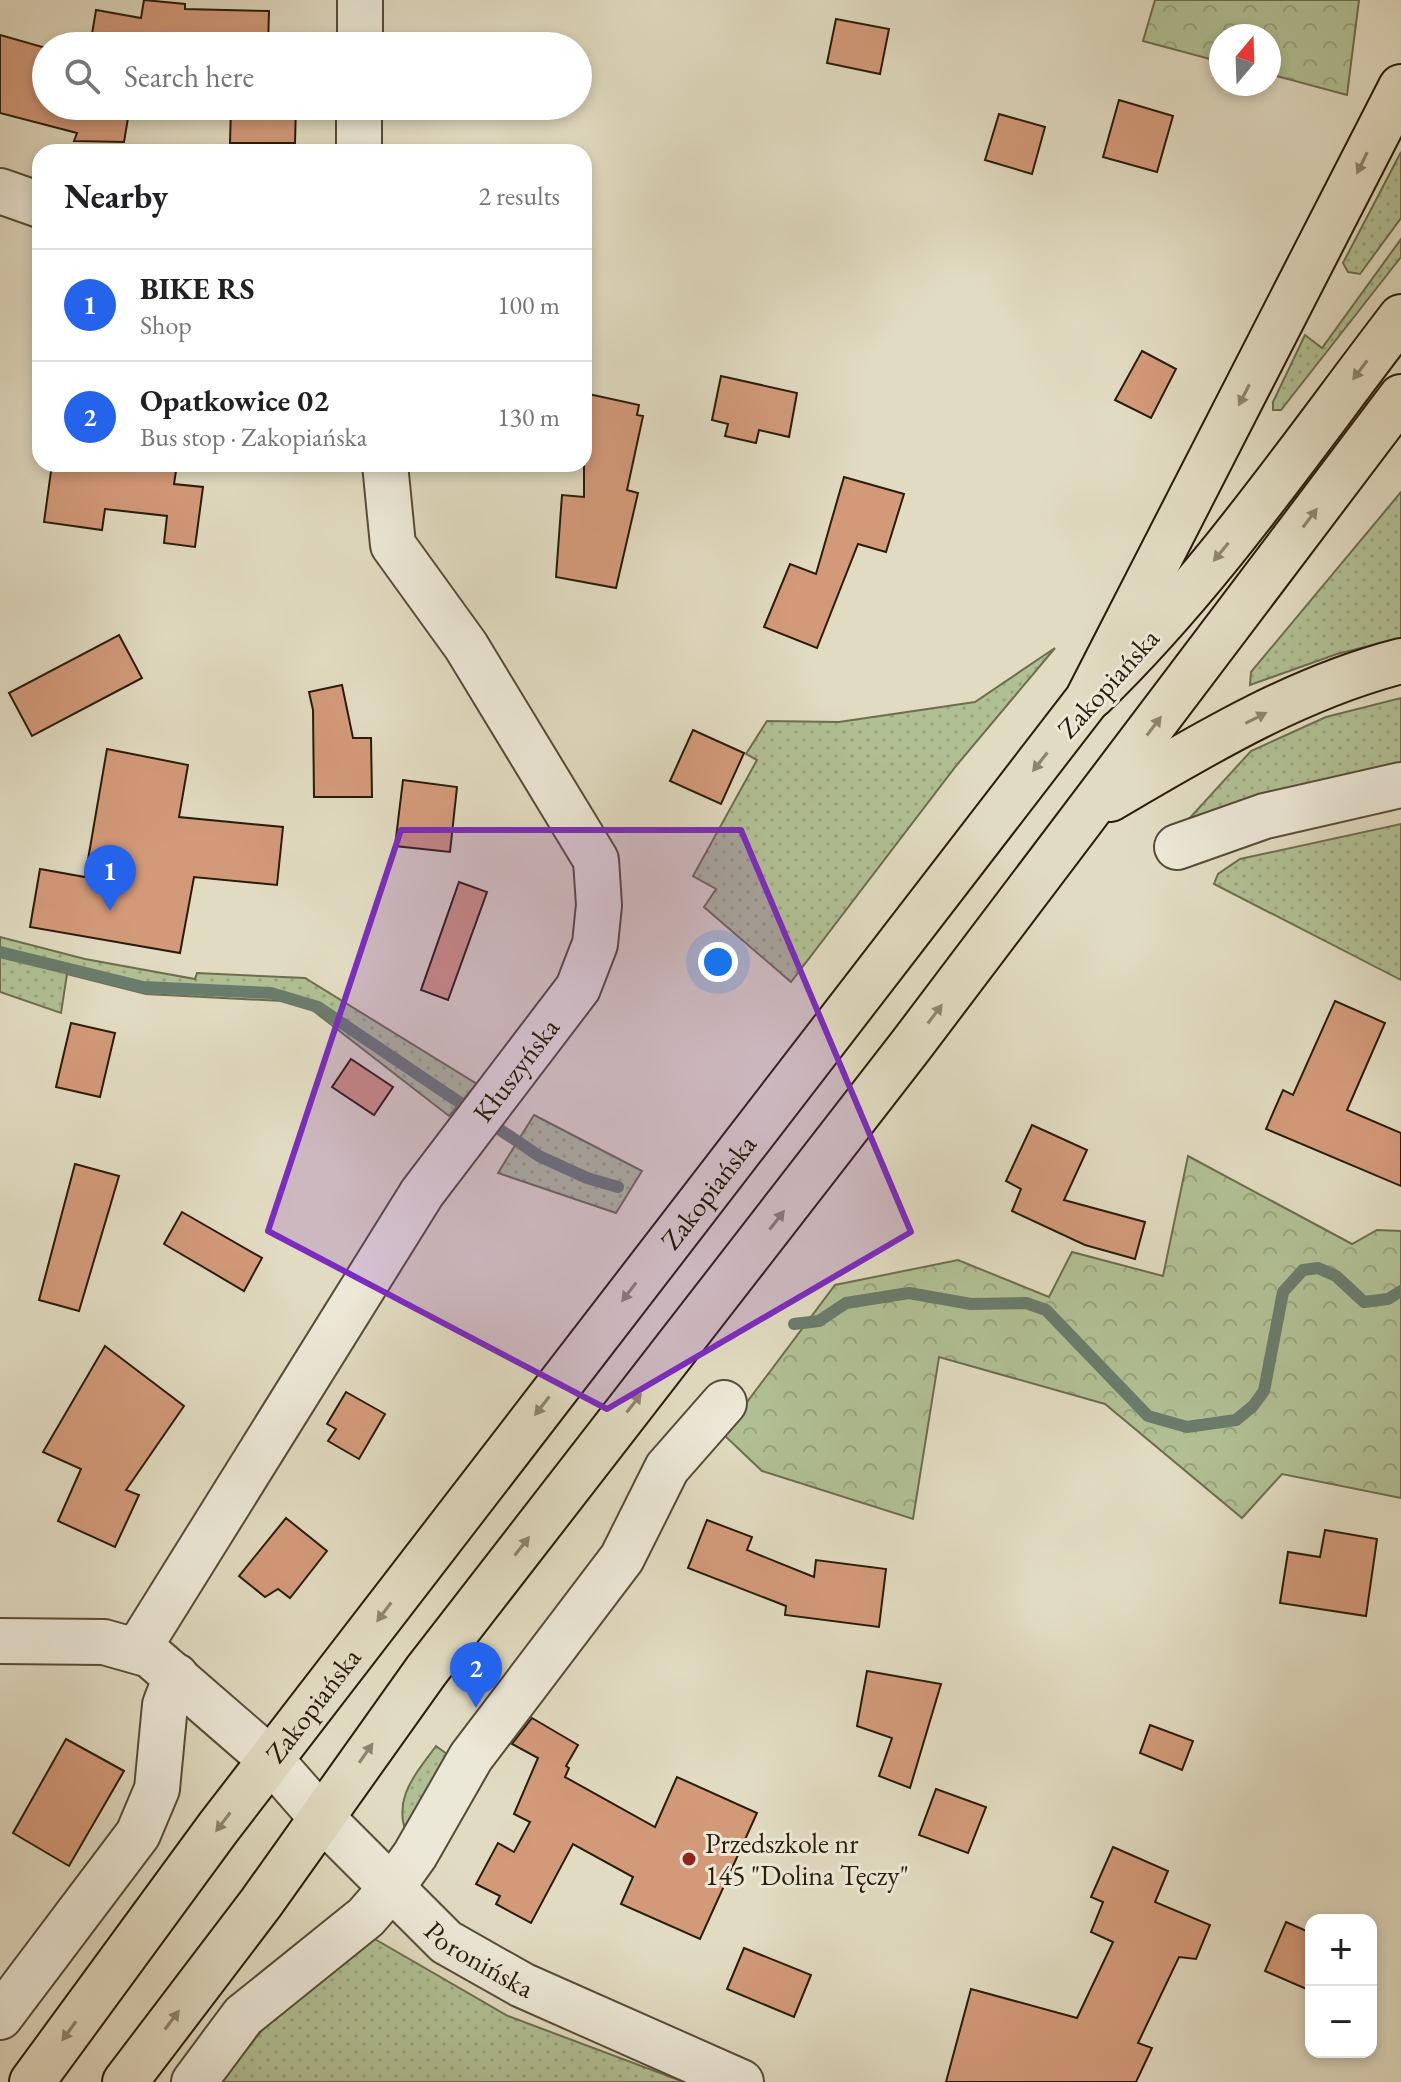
<!DOCTYPE html>
<meta charset="utf-8">
<style>
body{margin:0;font-family:"EB Garamond",serif;background:#f6f6f6;color:#202124}
.controls{position:absolute;right:24px;bottom:24px;display:grid;overflow:hidden;border-radius:16px;box-shadow:0 4px 12px #0003}
.controls button{width:72px;height:72px;display:grid;place-items:center;padding:0;border:0;border-bottom:2px solid #e0e0e0;background:#fff;color:#202124;font:40px sans-serif}
.compass{position:absolute;left:1209px;top:24px;width:72px;height:72px;border-radius:50%;background:#fff;box-shadow:0 4px 12px #0003;rotate:19deg}
.you{position:absolute;left:718px;top:962px;width:28px;height:28px;margin:-20px;border:6px solid #fff;border-radius:50%;background:#1a73e8;box-shadow:0 0 0 12px #1a73e833}
.badge{display:grid;place-items:center;width:52px;height:52px;border-radius:50%;background:#2563eb;color:#fff;font-size:26px;font-weight:700}
.pin{position:absolute;translate:-50% -66px;filter:drop-shadow(0 2px 4px #0008)}
.pin::after{content:'';position:absolute;top:42px;width:28px;height:24px;background:inherit;clip-path:polygon(0 0,100% 0,50% 100%)}
.list{margin:0;padding:0;list-style:none}
h2{display:flex;justify-content:space-between;align-items:center;height:104px;margin:0;padding:0 32px;font-size:34px}
h2 small{font-size:26px;font-weight:400;color:#757577}
.list li{display:grid;grid-template-columns:52px 1fr auto;gap:24px;align-items:center;box-sizing:border-box;height:112px;padding:0 32px;border-top:2px solid #e0e0e0}
.list b{display:block;font-size:30px;white-space:nowrap}
.list p{margin:0;font-size:26px;white-space:nowrap;color:#757577}
.list em{font-size:26px;font-style:normal;color:#757577}
.icon{flex:none;width:44px;height:44px;fill:none;stroke:currentColor;stroke-width:2;stroke-linecap:round;stroke-linejoin:round}
.map{position:relative;flex:none;width:1401px;height:2082px;overflow:hidden}
.search{position:absolute;background:#fff;box-shadow:0 4px 12px #0003;left:32px;top:32px;width:560px;height:88px;display:flex;align-items:center;gap:20px;box-sizing:border-box;padding:0 28px;border-radius:44px;color:#757577;font-size:30px}
.panel{position:absolute;background:#fff;box-shadow:0 4px 12px #0003;left:32px;top:144px;width:560px;height:328px;border-radius:24px}
.map>svg:first-child{display:block}
.grass{fill:url(#grass-dots);stroke:#6d6e4e;stroke-width:2}
.forest{fill:url(#forest-crowns);stroke:#6d6e4e;stroke-width:2}
.lines{fill:none;stroke-linecap:round;stroke-linejoin:round}
.stream{stroke:#6a7c6c;stroke-width:12}
.building{fill:#d39a7a;stroke:#291c09;stroke-width:2}
.minor-casing{stroke:#574c37;stroke-width:48}
.major-casing{stroke:#291c09;stroke-width:48}
.highway-casing{stroke:#291c09;stroke-width:48}
.minor{stroke:#ece8d7;stroke-width:44}
.major{stroke:#e1dbc1;stroke-width:44}
.highway{stroke:#e1dbc1;stroke-width:44}
.oneway{fill:#8e856e}
.marked{fill:#7b2cbf;fill-opacity:0.2;stroke:#7b2cbf;stroke-width:6;stroke-linejoin:round}
.poi-dot{fill:#8f2418;stroke:#ece8d7;stroke-width:3}
.labels{text-anchor:middle;stroke-width:6;stroke-linejoin:round;paint-order:stroke}
.street-label{font-size:28px;fill:#291c09;stroke:#ece8d7}
.poi-label{font-size:28px;fill:#291c09;stroke:#ece8d7;text-anchor:start}
</style>
<div class="map">
<svg width="1401" height="2082" viewBox="0 0 1401 2082">
<defs>
<pattern id="grass-dots" width="8" height="8" patternUnits="userSpaceOnUse" patternTransform="scale(2)"><rect width="8" height="8" fill="#b1c094"/><path d="M2 2h.1M6 6h.1" fill="none" stroke="#98a47e" stroke-width="1.8" stroke-linecap="round"/></pattern>
<pattern id="forest-crowns" width="20" height="18" patternUnits="userSpaceOnUse" patternTransform="scale(2)"><rect width="20" height="18" fill="#b1c094"/><path d="M2 6a3 3 0 1 1 6 0M12 15a3 3 0 1 1 6 0" fill="none" stroke="#98a47e"/></pattern>
</defs>
<rect width="100%" height="100%" fill="#e1dbc1"/>
<filter id="stains"><feTurbulence type="fractalNoise" baseFrequency=".0025" numOctaves="4"/><feColorMatrix values="0 0 0 0 .2 0 0 0 0 .09 0 0 0 0 .02 0 0 0 .5 -.17"/></filter>
<radialGradient id="worn" r=".72"><stop offset=".6" stop-color="#630" stop-opacity="0"/><stop offset="1" stop-color="#630" stop-opacity=".3"/></radialGradient>
<!-- grass -->
<g class="grass">
<polygon points="1401,152 1401,218 1360,274 1348,272 1343,263"/>
<polygon points="1401,239 1401,257 1281,410 1273,410 1273,402 1305,335 1322,348"/>
<polygon points="1401,492 1401,638 1337,654 1250,685 1251,672"/>
<polygon points="1055,648 956,766 791,982 704,907 716,889 693,876 757,760 746,754 767,721 839,722 975,702"/>
<polygon points="1401,698 1401,770 1187,821 1251,751 1326,717"/>
<polygon points="1401,824 1401,980 1214,884 1218,874 1240,859"/>
<polygon points="0,937 85,959 195,979 197,973 305,978 477,1084 449,1116 302,1002 146,994 67,974 61,1013 0,992"/>
<polygon points="534,1115 642,1171 616,1213 498,1173"/>
<path d="M436,1746L455,1760L408,1837C391,1800 415,1775 436,1746Z"/>
<polygon points="373,1938 508,2016 684,2082 220,2082 284,2003"/>
</g>
<!-- forest -->
<g class="forest">
<polygon points="1155,0 1359,0 1347,95 1269,74 1269,36 1221,36 1221,62 1143,41"/>
<polygon points="1188,1156 1352,1244 1377,1230 1401,1231 1401,1498 1282,1474 1242,1518 1105,1404 939,1357 913,1519 762,1471 723,1434 835,1285 958,1260 1049,1297 1072,1252 1163,1276"/>
</g>
<g class="lines">
<!-- stream -->
<g class="stream">
<polyline points="0,952 143,987 271,993 318,1007 539,1156 587,1178 618,1187"/>
<polyline points="794,1324 819,1321 846,1303 909,1293 971,1304 1026,1303 1046,1310 1148,1416 1187,1427 1236,1420 1253,1406 1264,1391 1283,1292 1303,1270 1318,1268 1336,1276 1364,1302 1388,1299 1401,1291"/>
</g>
</g>
<!-- building -->
<g class="building">
<polygon points="144,0 185,4 185,9 269,11 268,46 90,46 96,10 141,18"/>
<polygon points="836,19 889,29 880,74 827,63"/>
<polygon points="0,35 46,48 46,106 130,106 124,142 74,141 77,133 0,113"/>
<polygon points="1119,100 1173,116 1157,172 1103,157"/>
<polygon points="231,106 296,106 295,143 230,143"/>
<polygon points="999,114 1045,127 1032,174 985,160"/>
<polygon points="1142,351 1176,369 1151,418 1115,400"/>
<polygon points="721,376 797,393 789,437 759,430 756,443 725,436 728,424 712,420"/>
<polygon points="584,393 639,405 637,415 643,416 627,490 638,493 616,588 556,577 562,495 584,497"/>
<polygon points="52,464 177,464 174,484 203,487 195,547 164,543 167,516 105,509 102,530 44,522"/>
<polygon points="844,477 904,494 886,552 858,544 817,648 764,627 790,564 816,574"/>
<polygon points="119,635 142,678 32,736 9,693"/>
<polygon points="342,685 353,738 371,738 372,797 314,797 313,710 309,692"/>
<polygon points="693,730 744,753 721,804 670,781"/>
<polygon points="107,749 188,765 179,817 283,827 277,885 194,877 180,953 30,927 40,869 85,877"/>
<polygon points="403,780 457,787 450,852 395,846"/>
<polygon points="459,882 487,892 448,1000 421,990"/>
<polygon points="1335,1001 1385,1023 1347,1110 1401,1133 1401,1186 1266,1129 1283,1090 1293,1095"/>
<polygon points="71,1023 115,1033 100,1097 56,1087"/>
<polygon points="351,1059 393,1087 374,1115 332,1087"/>
<polygon points="1032,1125 1087,1150 1064,1200 1145,1222 1135,1259 1085,1245 1012,1211 1021,1189 1006,1181"/>
<polygon points="75,1164 119,1176 79,1311 39,1300"/>
<polygon points="182,1212 262,1258 244,1291 164,1244"/>
<polygon points="105,1346 184,1406 126,1490 139,1495 115,1547 58,1521 81,1469 43,1452"/>
<polygon points="346,1392 385,1414 359,1459 328,1441 336,1429 327,1424"/>
<polygon points="286,1518 327,1551 290,1598 278,1589 265,1597 239,1576"/>
<polygon points="707,1520 752,1537 747,1550 814,1577 816,1560 886,1569 879,1627 785,1615 786,1606 688,1568"/>
<polygon points="1325,1530 1377,1539 1366,1616 1280,1603 1288,1552 1320,1557"/>
<polygon points="867,1671 941,1684 910,1788 879,1776 892,1738 857,1726"/>
<polygon points="532,1718 578,1745 566,1766 569,1768 565,1777 655,1827 677,1777 757,1813 700,1939 621,1904 633,1877 573,1844 531,1923 496,1904 500,1896 476,1884 498,1843 514,1852 530,1822 514,1814 538,1758 512,1744"/>
<polygon points="1150,1725 1193,1741 1182,1770 1140,1753"/>
<polygon points="66,1739 124,1771 69,1866 13,1833"/>
<polygon points="936,1789 986,1807 968,1853 919,1835"/>
<polygon points="1113,1847 1168,1871 1155,1902 1210,1925 1196,1959 1179,1957 1138,2043 1152,2048 1136,2082 946,2082 971,1989 1077,2018 1113,1942 1091,1932 1103,1902 1091,1897"/>
<polygon points="1286,1922 1311,1933 1311,1991 1265,1971"/>
<polygon points="744,1948 811,1975 794,2017 727,1989"/>
</g>
<g class="lines">
<!-- minor casing -->
<g class="minor-casing">
<g id="minor">
<polyline points="360,46 360,0"/>
<polyline points="359,152 359,106"/>
<polyline points="0,191 40,205"/>
<polyline points="1177,847 1265,816 1401,785"/>
<path id="s1" d="M0,1641L104,1642L150,1655L271,1760L321,1817L446,1942L522,1985L741,2082"/>
<path id="s2" d="M138,1649L422,1193L578,988L595,944L599,905L596,860L466,646L393,545L385,464"/>
<polyline points="0,2017 138,1834 157,1789 165,1705 176,1676"/>
<polyline points="194,2082 243,2016 366,1917 392,1887 415,1855 471,1757 622,1558 667,1468 724,1403"/>
</g>
</g>
<!-- major casing -->
<g class="major-casing">
<path id="major" d="M1092,696C1209,583 1302,446 1401,317"/>
</g>
<!-- highway casing -->
<g class="highway-casing">
<g id="highway">
<path d="M1110,799C1202,745 1296,688 1401,661"/>
<path id="s3" d="M32,2082L218,1828L1087,700L1401,87"/>
<polyline points="125,2082 261,1903 426,1671 912,1044 1401,397"/>
</g>
</g>
<!-- minor -->
<use href="#minor" class="minor"/>
<!-- major -->
<use href="#major" class="major"/>
<!-- highway -->
<use href="#highway" class="highway"/>
</g>
<!-- one-way arrows -->
<defs><path id="oneway-solid" d="M-6-.8H1V-3.2L6.5 0L1 3.2V.8H-6Z" transform="scale(2)"/></defs>
<g class="oneway">
<use href="#oneway-solid" transform="translate(1362 163) rotate(116)"/>
<use href="#oneway-solid" transform="translate(1360 370) rotate(127)"/>
<use href="#oneway-solid" transform="translate(1244 395) rotate(117)"/>
<use href="#oneway-solid" transform="translate(1310 518) rotate(-53)"/>
<use href="#oneway-solid" transform="translate(1221 552) rotate(129)"/>
<use href="#oneway-solid" transform="translate(1256 718) rotate(-27)"/>
<use href="#oneway-solid" transform="translate(1154 726) rotate(-53)"/>
<use href="#oneway-solid" transform="translate(1040 762) rotate(128)"/>
<use href="#oneway-solid" transform="translate(935 1014) rotate(-53)"/>
<use href="#oneway-solid" transform="translate(777 1220) rotate(-52)"/>
<use href="#oneway-solid" transform="translate(629 1292) rotate(127)"/>
<use href="#oneway-solid" transform="translate(634 1403) rotate(-52)"/>
<use href="#oneway-solid" transform="translate(542 1406) rotate(128)"/>
<use href="#oneway-solid" transform="translate(522 1546) rotate(-52)"/>
<use href="#oneway-solid" transform="translate(384 1612) rotate(127)"/>
<use href="#oneway-solid" transform="translate(366 1753) rotate(-55)"/>
<use href="#oneway-solid" transform="translate(223 1822) rotate(127)"/>
<use href="#oneway-solid" transform="translate(172 2020) rotate(-53)"/>
<use href="#oneway-solid" transform="translate(69 2031) rotate(126)"/>
</g>
<!-- marked area -->
<path class="marked" d="M401,830H741L911,1232L607,1409L268,1231Z"/>
<!-- markers -->
<circle class="poi-dot" cx="689" cy="1859" r="8"/>
<g class="labels">
<!-- street labels -->
<g class="street-label">
<text transform="translate(1108 683) rotate(-48)" y="10">Zakopiańska</text>
<text dy="10" stroke="none"><textPath href="#s2" startOffset="692">Kłuszyńska</textPath></text>
<text dy="10" stroke="none"><textPath href="#s3" startOffset="1118">Zakopiańska</textPath></text>
<text dy="10" stroke="none"><textPath href="#s3" startOffset="470">Zakopiańska</textPath></text>
<text dy="10" stroke="none"><textPath href="#s1" startOffset="602">Poronińska</textPath></text>
</g>
<!-- poi labels -->
<g class="poi-label">
<text x="705" y="1853">Przedszkole nr<tspan x="705" dy="32">145 "Dolina Tęczy"</tspan></text>
</g>
</g>
<rect width="100%" height="100%" filter="url(#stains)"/>
<rect width="100%" height="100%" fill="url(#worn)"/>
</svg>
<div class="controls">
<button>+</button>
<button>−</button>
</div>
<svg class="compass" viewBox="-18 -18 36 36"><path d="M0-13l5 13h-10z" fill="#e53935"/><path d="M0 13l5-13h-10z" fill="#757577"/></svg>
<div class="you"></div>
<div class="pin badge" style="left:110px;top:911px">1</div>
<div class="pin badge" style="left:476px;top:1708px">2</div>
<div class="search"><svg class="icon" aria-label="search" viewBox="0 0 24 24"><circle cx="10" cy="10" r="6"/><path d="M15 15l6 6"/></svg>Search here</div>
<section class="panel">
<h2>Nearby<small>2 results</small></h2>
<ul class="list">
<li><span class="badge">1</span><div><b>BIKE RS</b><p>Shop</p></div><em>100 m</em></li>
<li><span class="badge">2</span><div><b>Opatkowice 02</b><p>Bus stop · Zakopiańska</p></div><em>130 m</em></li>
</ul>
</section>
</div>
